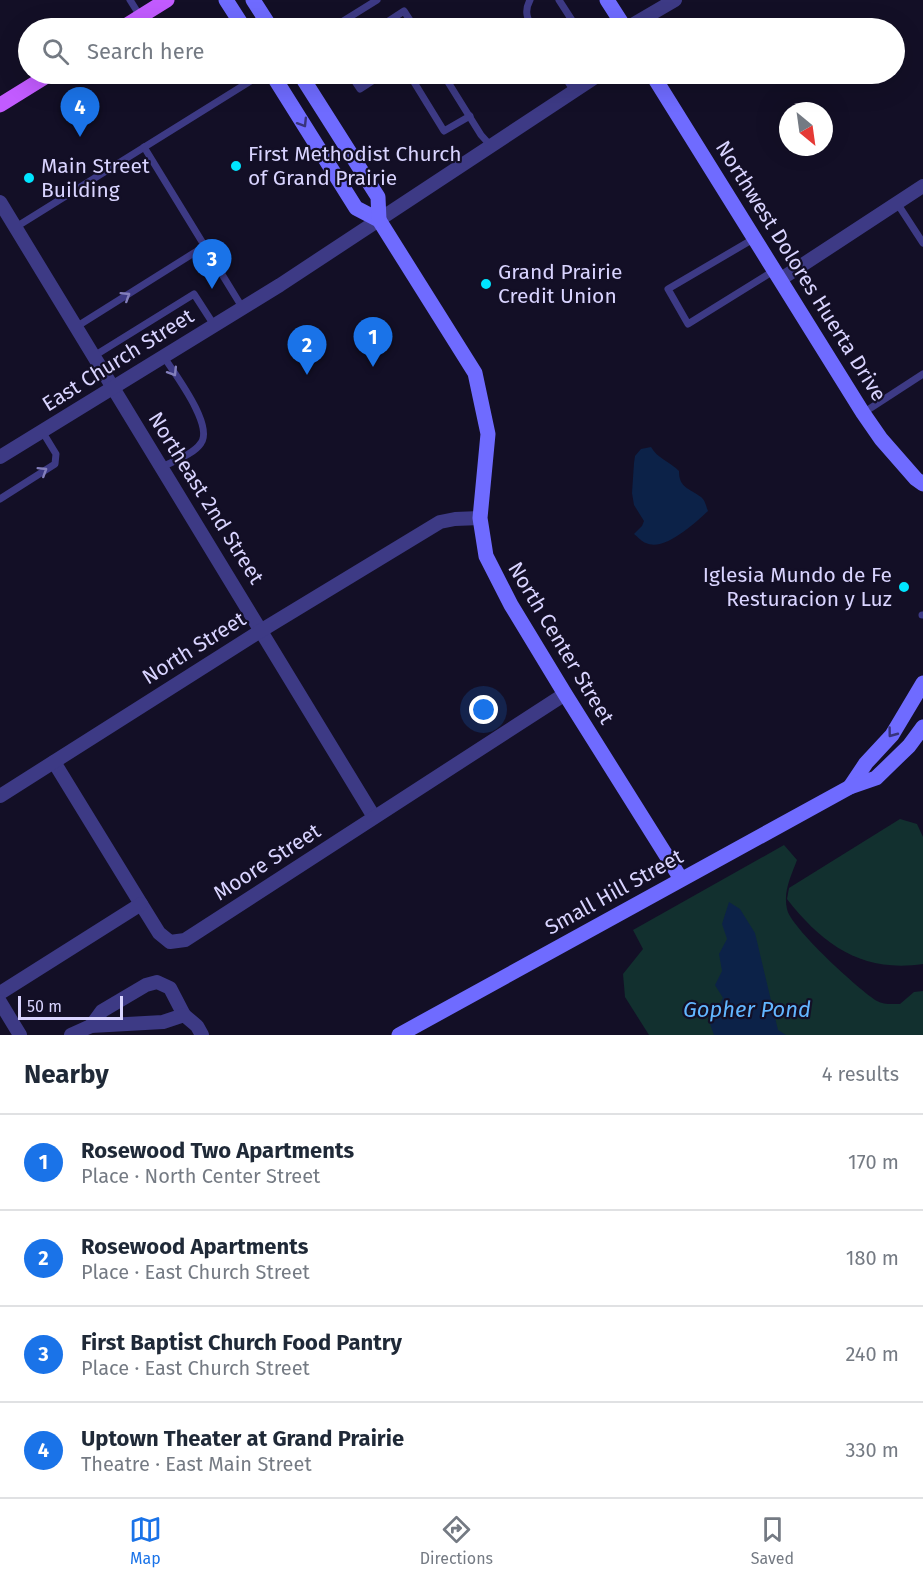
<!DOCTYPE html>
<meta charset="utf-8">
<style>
body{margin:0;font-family:"Fira Sans",sans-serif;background:#f2f2f3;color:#1f2937}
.compass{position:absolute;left:779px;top:102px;width:54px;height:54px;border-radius:50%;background:#fff;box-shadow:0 6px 24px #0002;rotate:151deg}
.scale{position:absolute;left:18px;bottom:15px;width:105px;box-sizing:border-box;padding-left:6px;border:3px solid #d9d4ff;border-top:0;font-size:16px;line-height:21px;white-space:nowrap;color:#d9d4ff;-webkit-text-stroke:4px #130f26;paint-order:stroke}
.you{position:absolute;left:484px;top:710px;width:21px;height:21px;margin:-15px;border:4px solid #fff;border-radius:50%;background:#1a73e8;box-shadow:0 0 0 9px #1a73e833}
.badge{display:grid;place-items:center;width:39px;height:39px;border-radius:50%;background:#1a73e8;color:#fff;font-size:20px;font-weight:700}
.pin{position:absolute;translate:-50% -50px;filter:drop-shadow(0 2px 3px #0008)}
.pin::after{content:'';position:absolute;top:32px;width:21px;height:18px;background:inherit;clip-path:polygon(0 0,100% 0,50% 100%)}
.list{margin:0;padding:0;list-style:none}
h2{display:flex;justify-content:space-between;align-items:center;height:78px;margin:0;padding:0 24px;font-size:26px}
h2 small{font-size:20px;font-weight:400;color:#747a83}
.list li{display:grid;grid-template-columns:39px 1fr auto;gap:18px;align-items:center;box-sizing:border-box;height:96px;padding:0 24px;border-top:2px solid #e0e1e3}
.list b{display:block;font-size:22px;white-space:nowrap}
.list p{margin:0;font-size:20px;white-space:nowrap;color:#747a83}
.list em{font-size:20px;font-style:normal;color:#747a83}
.icon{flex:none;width:33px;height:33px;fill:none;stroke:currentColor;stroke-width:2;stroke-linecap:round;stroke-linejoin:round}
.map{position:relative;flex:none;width:923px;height:1035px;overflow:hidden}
.search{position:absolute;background:#fff;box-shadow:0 6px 24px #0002;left:18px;right:18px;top:18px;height:66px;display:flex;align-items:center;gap:15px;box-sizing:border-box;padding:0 21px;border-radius:33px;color:#747a83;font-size:22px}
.sheet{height:462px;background:#fff}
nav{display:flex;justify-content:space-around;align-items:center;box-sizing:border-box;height:84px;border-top:2px solid #e0e1e3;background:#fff;font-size:16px;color:#747a83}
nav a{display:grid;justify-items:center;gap:3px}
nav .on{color:#1a73e8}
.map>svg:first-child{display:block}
.green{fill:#12302f}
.water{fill:#0c2248}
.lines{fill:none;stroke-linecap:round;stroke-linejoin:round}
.lane{stroke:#3d3a85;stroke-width:7}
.street{stroke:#3d3a85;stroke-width:14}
.secondary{stroke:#6f6bff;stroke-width:15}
.primary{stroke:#c25bff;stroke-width:15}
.oneway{stroke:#38347d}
.oneway2{stroke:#837fbc}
.poi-dot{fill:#00e5ff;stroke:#130f26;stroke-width:2}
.labels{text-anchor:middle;stroke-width:4.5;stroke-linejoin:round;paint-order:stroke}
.poi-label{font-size:21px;fill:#d9d4ff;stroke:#130f26;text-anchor:start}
.street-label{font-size:21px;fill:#d9d4ff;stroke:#130f26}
.water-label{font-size:22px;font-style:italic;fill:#62b6ff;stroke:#130f26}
</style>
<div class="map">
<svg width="923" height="1035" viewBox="0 0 923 1035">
<rect width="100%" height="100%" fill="#130f26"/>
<!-- green -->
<g class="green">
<path d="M900,819L917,824L923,837V964C862,973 823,945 787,899L789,888Z"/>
<path d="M784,845L797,860C791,876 783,892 787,909C790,927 860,991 877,1001C883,1005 893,1004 900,1004L914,992L923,991V1035H649L625,997L623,974L643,949L633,930Z"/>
</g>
<!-- water -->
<g class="water">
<path d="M651,447C657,458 670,462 679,471C679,488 689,488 701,497C705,500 706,506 708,511C695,523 664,552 646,543C642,542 638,537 634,534L642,526L644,521L634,505L632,493L634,463L635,456L641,449Z"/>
<polygon points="729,902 740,909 755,933 778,1030 786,1035 714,1035 709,1021 723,998 715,985 722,971 719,954 727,939 722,924"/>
</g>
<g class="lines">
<!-- lane -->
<g class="lane">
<polyline points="130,0 140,16"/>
<path d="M530,0C524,11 527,19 533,28"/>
<polyline points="559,0 577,28"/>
<polyline points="332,28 377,0"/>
<polyline points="378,28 404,11 415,28"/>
<polyline points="350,74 360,89 383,74"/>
<polyline points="409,74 444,131 470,116"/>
<polyline points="443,74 481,135 491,146"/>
<polyline points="563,74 574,91"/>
<polyline points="144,147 242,307"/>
<polyline points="897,203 923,243"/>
<polyline points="16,227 262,74"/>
<polyline points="755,238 668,289 688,324 775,270"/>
<polyline points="76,327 205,246"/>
<polyline points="94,356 194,294 214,325"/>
<polyline points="863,413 923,374"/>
<path d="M162,467C174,461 194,454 201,443C214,425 174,373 164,357"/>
<polyline points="0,499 55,464 56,454 42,431"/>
<polyline points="922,615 923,615"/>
</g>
<!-- street -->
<g class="street">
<polyline points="627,28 675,0"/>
<polyline points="0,202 374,817"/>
<polyline points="781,279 923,186"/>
<polyline points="0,457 280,285 600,74"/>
<polyline points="54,762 141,904 159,933 170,942 185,940 565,694"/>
<polyline points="0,796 262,630 440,522 455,519 480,518"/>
<polyline points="0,993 141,904"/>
<polyline points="0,1002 20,1035"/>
<polyline points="91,1026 102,1011 146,985 157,982 170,988 184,1015"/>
<polyline points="71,1035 91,1026 163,1022 184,1015 197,1026 202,1035"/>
</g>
<!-- secondary -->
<g class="secondary">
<polyline points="226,0 244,28"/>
<polyline points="253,0 271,28"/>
<polyline points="607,0 625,28"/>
<polyline points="272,74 356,208 379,220 475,373 488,434 480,518 486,556 511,605 565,694 681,879"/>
<polyline points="300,74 378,197 379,220"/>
<polyline points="652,74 863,413 881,439 916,479 923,484"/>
<polyline points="850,787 866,763 892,735 923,683"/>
<polyline points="399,1035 850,787 876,778 909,746 923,727"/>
</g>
<!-- primary -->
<g class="primary">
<polyline points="122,28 167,0"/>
<polyline points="0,105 50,74"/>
</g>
</g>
<!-- one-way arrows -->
<defs><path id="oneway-chevron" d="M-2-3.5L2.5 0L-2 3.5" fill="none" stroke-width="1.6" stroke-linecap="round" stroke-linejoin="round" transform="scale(1.5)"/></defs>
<g class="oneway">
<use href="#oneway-chevron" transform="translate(303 123) rotate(58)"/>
<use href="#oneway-chevron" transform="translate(892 733) rotate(127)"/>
</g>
<g class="oneway2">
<use href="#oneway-chevron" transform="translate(126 296) rotate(-32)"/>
<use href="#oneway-chevron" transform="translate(173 372) rotate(58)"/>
<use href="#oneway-chevron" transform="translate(43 471) rotate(-32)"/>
</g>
<!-- markers -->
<g class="poi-dot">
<circle cx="236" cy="166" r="6"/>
<circle cx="29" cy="178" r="6"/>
<circle cx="486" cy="284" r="6"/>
<circle cx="904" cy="587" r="6"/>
</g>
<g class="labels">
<!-- poi labels -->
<g class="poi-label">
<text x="248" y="161">First Methodist Church<tspan x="248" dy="24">of Grand Prairie</tspan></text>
<text x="41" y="173">Main Street<tspan x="41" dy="24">Building</tspan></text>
<text x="498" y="279">Grand Prairie<tspan x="498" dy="24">Credit Union</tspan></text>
<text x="892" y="582" text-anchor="end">Iglesia Mundo de Fe<tspan x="892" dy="24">Resturacion y Luz</tspan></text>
</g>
<!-- street labels -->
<g class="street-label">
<text transform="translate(801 271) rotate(58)" y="7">Northwest Dolores Huerta Drive</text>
<text transform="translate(118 360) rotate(-32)" y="7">East Church Street</text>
<text transform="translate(206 498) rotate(58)" y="7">Northeast 2nd Street</text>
<text transform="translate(561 643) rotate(59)" y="7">North Center Street</text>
<text transform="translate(194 648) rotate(-32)" y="7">North Street</text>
<text transform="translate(267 862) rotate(-33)" y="7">Moore Street</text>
<text transform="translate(614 892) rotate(-29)" y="7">Small Hill Street</text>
</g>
<!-- water labels -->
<g class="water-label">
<text x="747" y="1017">Gopher Pond</text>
</g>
</g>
</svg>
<svg class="compass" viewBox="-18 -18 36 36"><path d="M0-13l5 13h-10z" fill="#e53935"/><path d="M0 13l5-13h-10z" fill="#747a83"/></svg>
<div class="scale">50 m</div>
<div class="you"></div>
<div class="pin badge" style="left:373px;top:367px">1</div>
<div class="pin badge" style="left:307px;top:375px">2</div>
<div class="pin badge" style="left:212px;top:289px">3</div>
<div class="pin badge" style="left:80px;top:137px">4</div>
<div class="search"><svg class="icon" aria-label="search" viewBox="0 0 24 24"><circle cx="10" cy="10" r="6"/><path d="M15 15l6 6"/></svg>Search here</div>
</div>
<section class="sheet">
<h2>Nearby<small>4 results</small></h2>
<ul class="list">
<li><span class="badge">1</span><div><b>Rosewood Two Apartments</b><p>Place · North Center Street</p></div><em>170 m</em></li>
<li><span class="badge">2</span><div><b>Rosewood Apartments</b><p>Place · East Church Street</p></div><em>180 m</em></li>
<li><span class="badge">3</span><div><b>First Baptist Church Food Pantry</b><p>Place · East Church Street</p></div><em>240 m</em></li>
<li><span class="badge">4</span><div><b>Uptown Theater at Grand Prairie</b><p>Theatre · East Main Street</p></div><em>330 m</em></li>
</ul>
</section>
<nav>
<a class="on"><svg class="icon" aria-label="map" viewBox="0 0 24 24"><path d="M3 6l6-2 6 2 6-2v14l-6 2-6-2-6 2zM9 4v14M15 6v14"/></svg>Map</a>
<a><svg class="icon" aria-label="directions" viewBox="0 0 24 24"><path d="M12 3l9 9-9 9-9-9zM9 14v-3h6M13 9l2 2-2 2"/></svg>Directions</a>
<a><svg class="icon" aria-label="saved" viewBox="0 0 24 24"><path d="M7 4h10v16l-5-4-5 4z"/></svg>Saved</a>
</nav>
